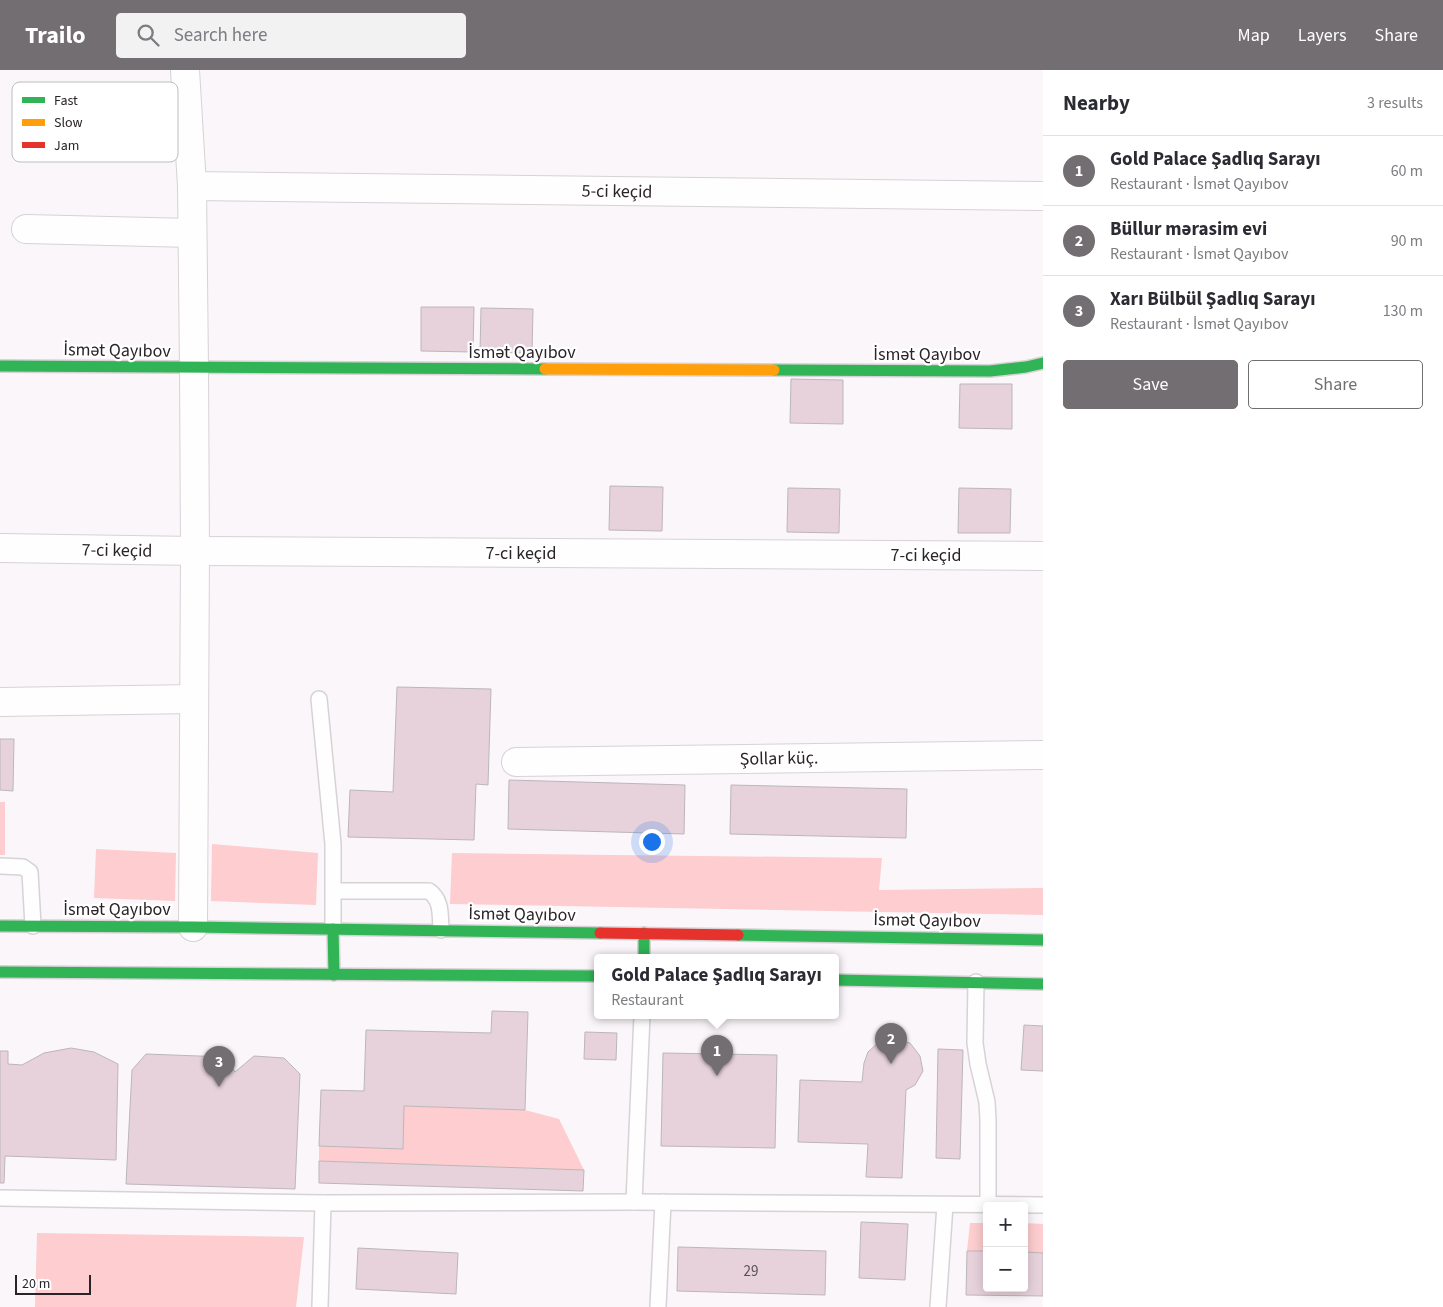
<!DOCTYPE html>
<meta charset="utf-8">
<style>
body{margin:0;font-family:"Source Sans 3",sans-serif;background:#f2f2f3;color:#2b2b33}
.controls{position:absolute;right:15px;bottom:15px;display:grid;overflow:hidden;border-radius:5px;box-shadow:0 2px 12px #0003}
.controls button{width:45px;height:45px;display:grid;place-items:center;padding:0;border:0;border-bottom:1px solid #e1e1e2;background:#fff;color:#2b2b33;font:25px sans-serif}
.scale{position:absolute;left:15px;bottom:12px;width:76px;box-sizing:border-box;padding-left:5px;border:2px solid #2a2429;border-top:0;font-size:14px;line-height:18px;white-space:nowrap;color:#2a2429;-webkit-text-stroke:4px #fff;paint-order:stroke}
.you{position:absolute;left:651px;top:771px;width:18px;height:18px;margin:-12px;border:4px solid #fff;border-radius:50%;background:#1a73e8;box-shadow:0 0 0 8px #1a73e833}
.badge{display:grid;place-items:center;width:32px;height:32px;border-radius:50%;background:#736e72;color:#fff;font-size:16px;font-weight:700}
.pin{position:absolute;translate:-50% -41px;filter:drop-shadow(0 1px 2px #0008)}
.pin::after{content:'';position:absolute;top:26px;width:18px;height:15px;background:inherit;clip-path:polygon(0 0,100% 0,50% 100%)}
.popup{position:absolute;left:594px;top:884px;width:245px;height:65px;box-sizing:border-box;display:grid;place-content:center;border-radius:5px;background:#fff;filter:drop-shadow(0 1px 4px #0005);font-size:16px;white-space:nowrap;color:#7c7c81}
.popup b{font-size:19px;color:#2b2b33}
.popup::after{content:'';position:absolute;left:50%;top:100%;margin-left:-10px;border:10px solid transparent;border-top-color:#fff}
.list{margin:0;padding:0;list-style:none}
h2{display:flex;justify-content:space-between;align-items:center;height:65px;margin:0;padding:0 20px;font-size:21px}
h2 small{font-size:16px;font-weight:400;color:#7c7c81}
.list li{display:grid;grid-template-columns:32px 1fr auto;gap:15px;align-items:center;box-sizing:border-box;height:70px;padding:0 20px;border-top:1px solid #e1e1e2}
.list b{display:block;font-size:19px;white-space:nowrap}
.list p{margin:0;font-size:16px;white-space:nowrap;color:#7c7c81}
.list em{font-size:16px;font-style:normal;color:#7c7c81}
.actions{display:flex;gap:10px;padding:15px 20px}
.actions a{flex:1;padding:11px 0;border:1px solid #736e72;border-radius:5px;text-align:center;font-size:18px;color:#736e72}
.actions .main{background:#736e72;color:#fff}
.icon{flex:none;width:28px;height:28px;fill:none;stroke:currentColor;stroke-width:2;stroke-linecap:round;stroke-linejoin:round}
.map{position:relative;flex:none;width:1043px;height:1237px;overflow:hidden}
header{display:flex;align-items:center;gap:30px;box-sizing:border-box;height:70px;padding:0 25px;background:#736e72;color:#fff}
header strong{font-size:24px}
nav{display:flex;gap:28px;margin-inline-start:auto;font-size:18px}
.search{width:350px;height:45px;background:#f2f2f3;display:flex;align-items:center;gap:12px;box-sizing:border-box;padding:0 18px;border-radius:5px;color:#7c7c81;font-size:19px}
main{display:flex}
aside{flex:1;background:#fff}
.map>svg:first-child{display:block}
.green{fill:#fdcdcf}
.building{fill:#e7d2db;stroke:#bcb6b9}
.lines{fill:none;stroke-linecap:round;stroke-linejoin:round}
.lane-casing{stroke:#d7d2d6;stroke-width:18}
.street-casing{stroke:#d7d2d6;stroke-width:30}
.fast-casing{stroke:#d7d2d6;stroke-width:14}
.slow-casing{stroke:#d7d2d6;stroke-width:14}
.jam-casing{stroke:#d7d2d6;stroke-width:14}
.lane{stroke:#fefefe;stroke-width:15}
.street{stroke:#fefefe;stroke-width:28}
.fast{stroke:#30b455;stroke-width:11}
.slow{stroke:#ff9f0a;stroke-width:11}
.jam{stroke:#e5322d;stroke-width:11}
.labels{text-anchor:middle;stroke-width:4.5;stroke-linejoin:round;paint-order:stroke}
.number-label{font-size:15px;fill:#595056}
.street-label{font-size:18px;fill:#2a2429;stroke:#fff}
.key{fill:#fff;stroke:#bfbdbf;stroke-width:1}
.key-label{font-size:14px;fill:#2a2429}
</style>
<header>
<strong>Trailo</strong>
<div class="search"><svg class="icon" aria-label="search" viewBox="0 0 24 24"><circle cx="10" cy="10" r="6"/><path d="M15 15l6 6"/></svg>Search here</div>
<nav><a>Map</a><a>Layers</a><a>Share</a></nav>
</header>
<main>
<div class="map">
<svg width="1043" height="1237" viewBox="0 0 1043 1237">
<rect width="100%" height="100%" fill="#fbf6fa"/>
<!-- green -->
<g class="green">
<rect x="0" y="732" width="5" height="53"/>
<polygon points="212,774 318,783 316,835 211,831"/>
<polygon points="96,779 176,783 175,831 94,828"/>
<polygon points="452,783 882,788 879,820 1043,818 1043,845 450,834"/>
<polygon points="404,1036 525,1040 559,1049 584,1100 319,1091 319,1076 403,1079"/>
<polygon points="970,1153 987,1153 987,1181 967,1181"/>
<polygon points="1024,1153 1043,1154 1043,1183 1024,1182"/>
<polygon points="37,1163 304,1167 296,1237 35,1237"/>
</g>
<!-- building -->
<g class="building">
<polygon points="421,237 474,237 473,282 421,281"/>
<polygon points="481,238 533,239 532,283 480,282"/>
<polygon points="791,309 843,310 843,354 790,353"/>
<polygon points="960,314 1012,314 1012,359 959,358"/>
<polygon points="610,416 663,417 662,461 609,460"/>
<polygon points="788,418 840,419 839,463 787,462"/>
<polygon points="959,418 1011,419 1010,463 958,463"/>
<polygon points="397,617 491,619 488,715 476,714 474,770 348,767 350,720 393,722"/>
<polygon points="0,669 14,669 13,721 0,720"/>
<polygon points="509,710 685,715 684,764 508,759"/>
<polygon points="731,715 907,719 906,768 730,764"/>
<polygon points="492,941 528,942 525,1040 404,1036 403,1079 319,1076 321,1020 364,1021 366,960 491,963"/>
<polygon points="1024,955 1043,956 1043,1001 1021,1000"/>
<polygon points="585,962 617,963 616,990 584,989"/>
<polygon points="894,969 910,973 920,986 923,1001 915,1015 906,1020 902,1108 866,1107 868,1074 798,1072 800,1010 862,1012 864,993 868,982 879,972"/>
<polygon points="71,978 94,982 118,994 116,1090 5,1086 4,1113 0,1113 0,981 8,981 8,994 22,995 44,983"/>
<polygon points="938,979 963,980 960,1089 936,1088"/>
<polygon points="663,983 777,985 775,1078 661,1076"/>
<polygon points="146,984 225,987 235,1002 254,986 284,988 300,1004 295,1119 126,1114 132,1000"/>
<polygon points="319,1091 584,1100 583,1121 319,1113"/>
<polygon points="861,1152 908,1154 905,1210 859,1208"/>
<polygon points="678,1177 826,1181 825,1225 677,1221"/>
<polygon points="358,1178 458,1183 456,1224 356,1219"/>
<polygon points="967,1181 987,1181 987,1218 1024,1218 1024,1182 1043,1183 1043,1226 966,1225"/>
</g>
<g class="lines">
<!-- lane casing -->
<g class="lane-casing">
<g id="lane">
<polyline points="319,629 333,774 333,859"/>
<polyline points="0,796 23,797 30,802 33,856"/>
<path d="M334,821H429C442,830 440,845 441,860"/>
<polyline points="976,912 975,973 978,994 987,1032 988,1050 988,1134"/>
<polyline points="0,1128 323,1133 634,1132 1043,1135"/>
<polyline points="634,1132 642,945"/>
<polyline points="320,1237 323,1133"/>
<polyline points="658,1237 663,1132"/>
<polyline points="938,1237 945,1135"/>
</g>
</g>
<!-- street casing -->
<g class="street-casing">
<g id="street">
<polyline points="185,0 192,116 194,298 195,481 193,857"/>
<polyline points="192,116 1043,126"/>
<polyline points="26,159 192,163"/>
<polyline points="0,478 195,481 1043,486"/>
<polyline points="0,632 194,629"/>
<polyline points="516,692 1043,685"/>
</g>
</g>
<!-- fast casing -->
<g class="fast-casing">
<g id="fast">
<polyline points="0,296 545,299"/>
<polyline points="774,300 990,301 1026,297 1043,293"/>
<polyline points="0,856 193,857 600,863"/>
<polyline points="333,859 334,905"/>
<polyline points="644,863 644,887"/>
<polyline points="738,865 1043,870"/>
<polyline points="0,902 598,906"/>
<polyline points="836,910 1043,914"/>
</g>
</g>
<!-- slow casing -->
<g class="slow-casing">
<polyline id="slow" points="545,299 774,300"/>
</g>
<!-- jam casing -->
<g class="jam-casing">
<polyline id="jam" points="600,863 738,865"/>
</g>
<!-- lane -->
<use href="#lane" class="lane"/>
<!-- street -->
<use href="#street" class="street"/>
<!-- fast -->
<use href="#fast" class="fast"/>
<!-- slow -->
<use href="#slow" class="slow"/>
<!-- jam -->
<use href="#jam" class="jam"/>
</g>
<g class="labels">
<!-- number labels -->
<g class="number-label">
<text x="751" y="1206">29</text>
</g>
<!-- street labels -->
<g class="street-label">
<text transform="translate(617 121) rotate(1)" y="6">5-ci keçid</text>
<text transform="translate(117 280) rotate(1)" y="6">İsmət Qayıbov</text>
<text x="522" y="288">İsmət Qayıbov</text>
<text x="927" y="290">İsmət Qayıbov</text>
<text transform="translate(117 480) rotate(1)" y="6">7-ci keçid</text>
<text x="521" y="489">7-ci keçid</text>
<text x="926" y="491">7-ci keçid</text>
<text transform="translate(779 688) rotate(-1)" y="6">Şollar küç.</text>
<text x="117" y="845">İsmət Qayıbov</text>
<text transform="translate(522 844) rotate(1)" y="6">İsmət Qayıbov</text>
<text transform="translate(927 850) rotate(1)" y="6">İsmət Qayıbov</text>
</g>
</g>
<!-- legend -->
<rect x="12" y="12" width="166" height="80" rx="8" class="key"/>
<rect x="22" y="27" width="23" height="6" fill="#30b455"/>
<rect x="22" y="49" width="23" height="7" fill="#ff9f0a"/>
<rect x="22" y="72" width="23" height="6" fill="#e5322d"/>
<g class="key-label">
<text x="54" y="35">Fast</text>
<text x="54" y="57">Slow</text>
<text x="54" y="80">Jam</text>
</g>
</svg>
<div class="controls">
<button>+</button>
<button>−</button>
</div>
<div class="scale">20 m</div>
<div class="you"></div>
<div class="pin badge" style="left:717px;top:1006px">1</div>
<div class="popup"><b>Gold Palace Şadlıq Sarayı</b>Restaurant</div>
<div class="pin badge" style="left:891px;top:994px">2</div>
<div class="pin badge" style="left:219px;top:1017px">3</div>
</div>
<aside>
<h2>Nearby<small>3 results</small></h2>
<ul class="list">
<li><span class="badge">1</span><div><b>Gold Palace Şadlıq Sarayı</b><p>Restaurant · İsmət Qayıbov</p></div><em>60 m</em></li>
<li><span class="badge">2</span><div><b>Büllur mərasim evi</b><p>Restaurant · İsmət Qayıbov</p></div><em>90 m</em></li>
<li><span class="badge">3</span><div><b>Xarı Bülbül Şadlıq Sarayı</b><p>Restaurant · İsmət Qayıbov</p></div><em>130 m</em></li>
</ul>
<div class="actions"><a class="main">Save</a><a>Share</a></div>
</aside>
</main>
